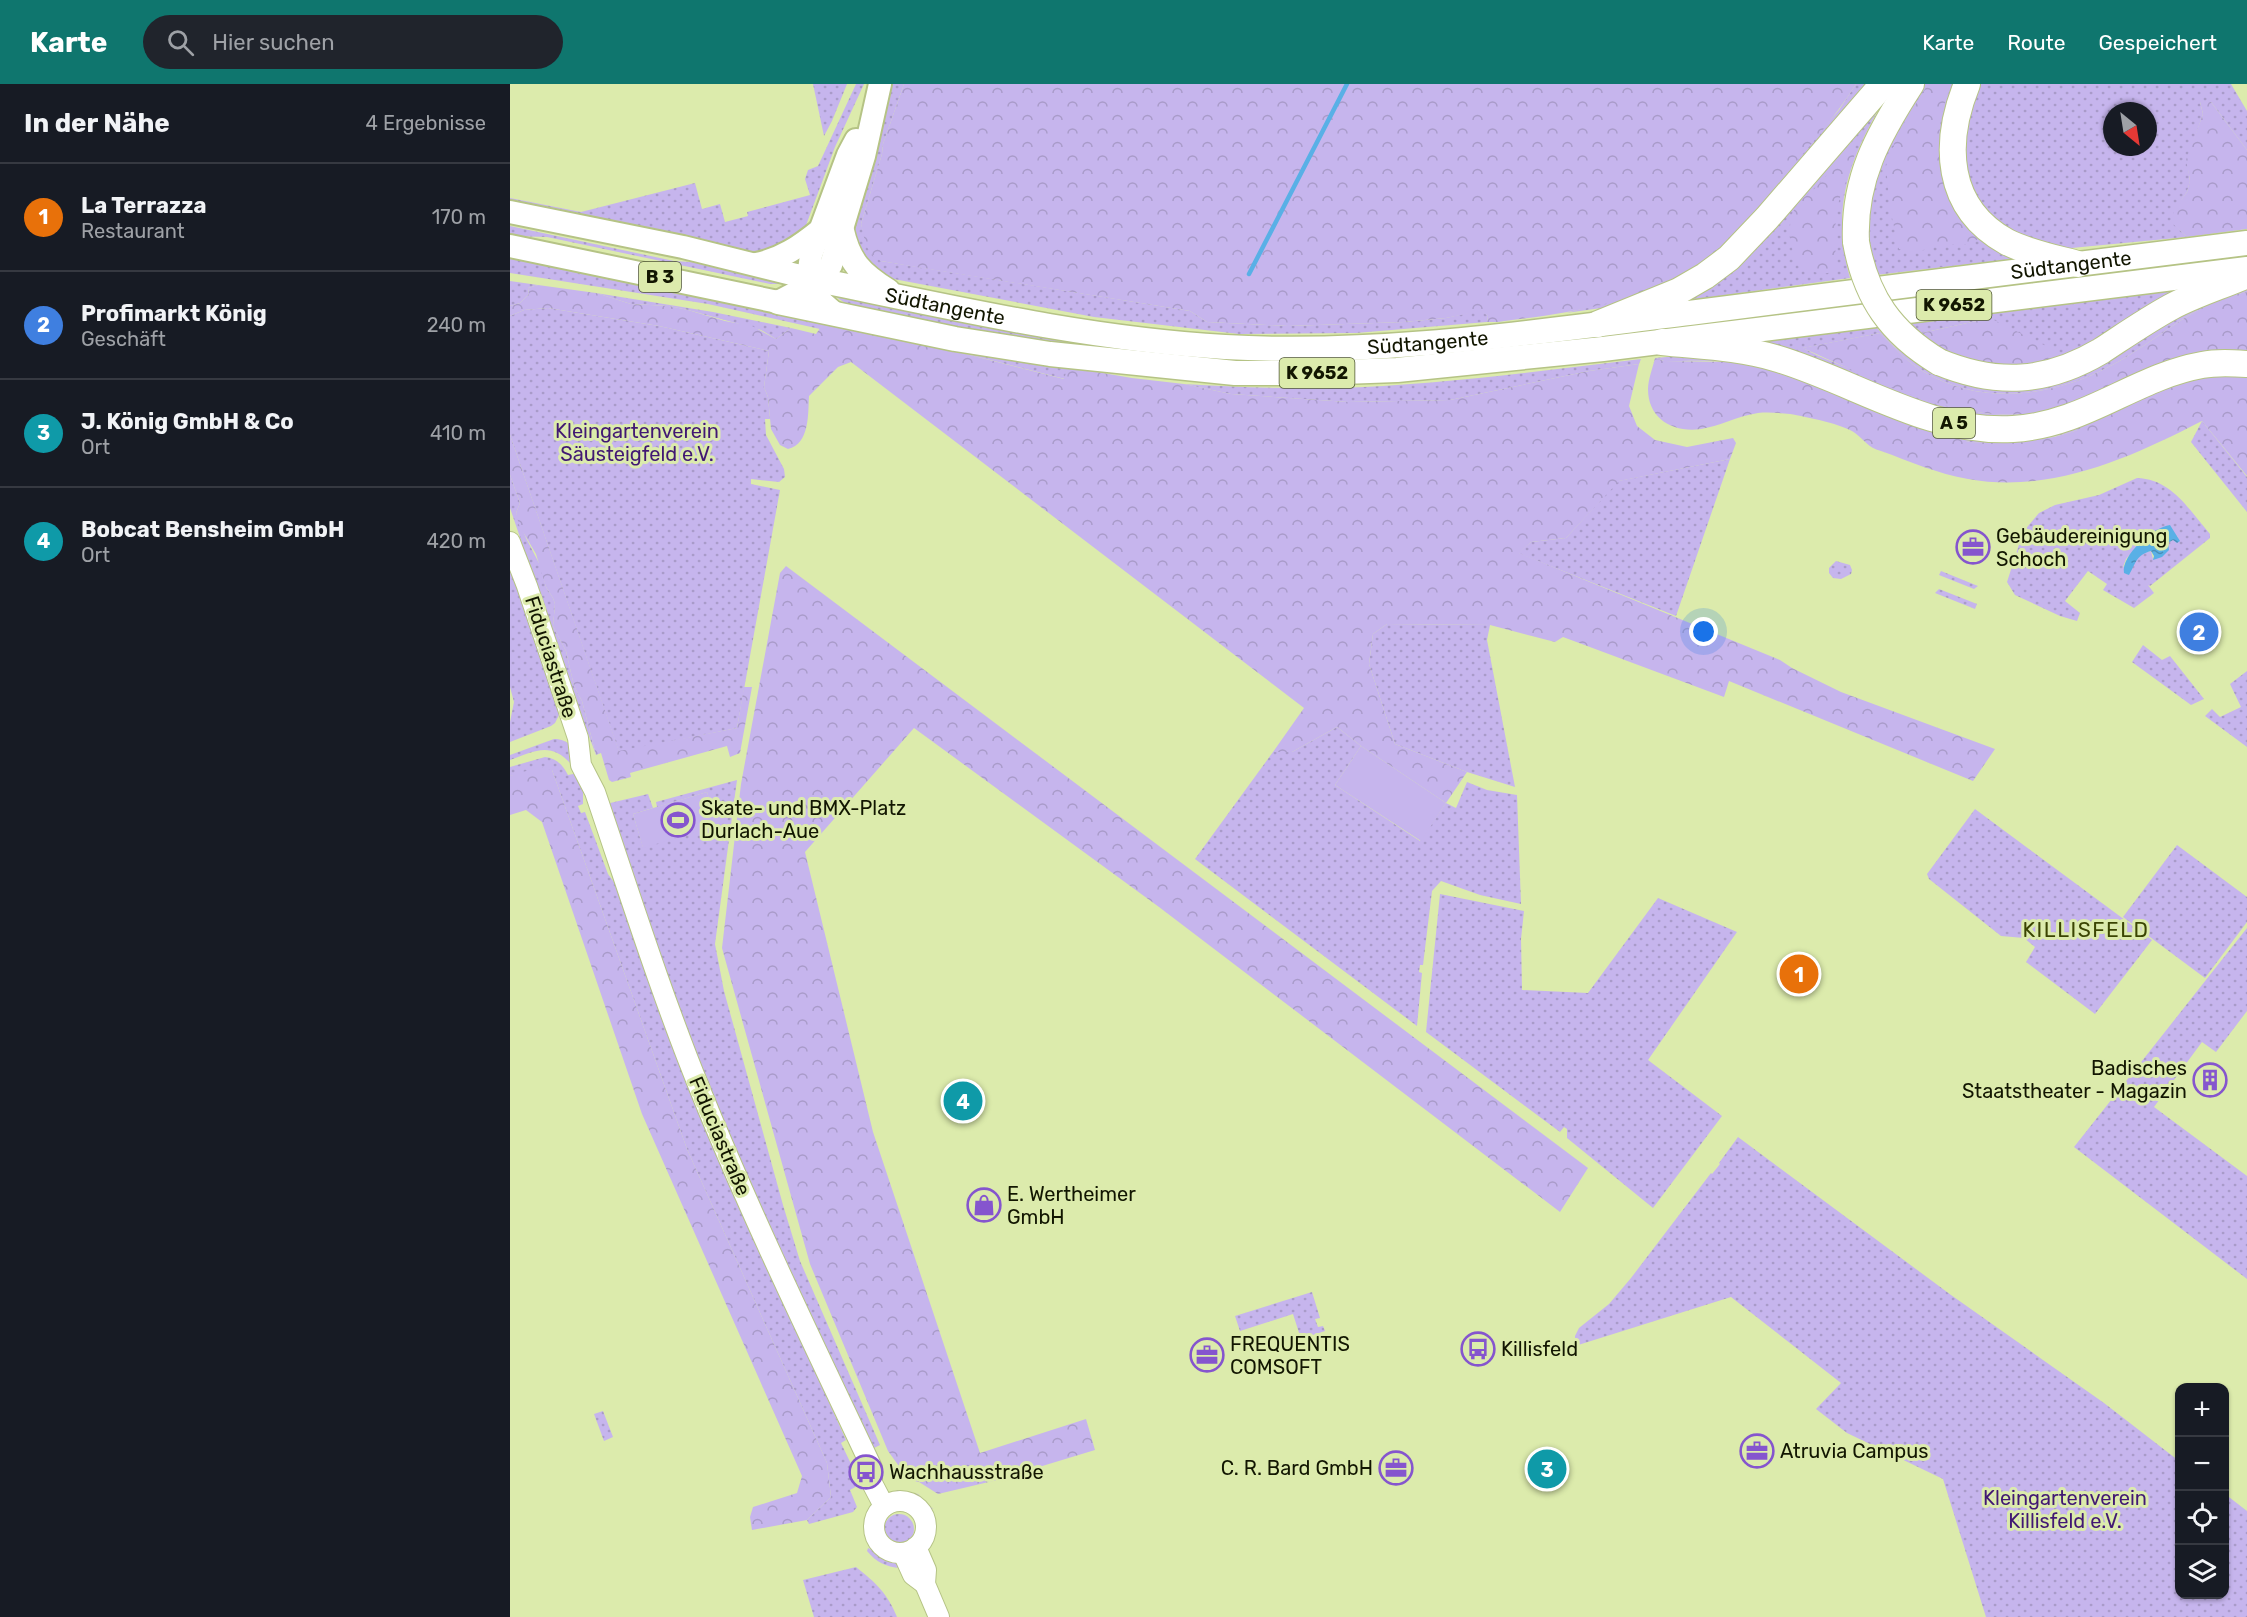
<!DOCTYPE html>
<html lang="de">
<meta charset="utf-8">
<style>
body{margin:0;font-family:Rubik,sans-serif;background:#20242c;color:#f1f3f6}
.controls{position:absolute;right:18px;bottom:18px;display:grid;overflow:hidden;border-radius:12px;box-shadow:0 2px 4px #0004}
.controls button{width:54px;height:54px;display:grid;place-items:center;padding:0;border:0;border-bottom:2px solid #363941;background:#171b24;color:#f1f3f6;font:30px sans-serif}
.compass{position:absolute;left:1593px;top:18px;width:54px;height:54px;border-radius:50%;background:#171b24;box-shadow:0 2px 4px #0004;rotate:150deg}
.you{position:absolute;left:1194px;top:548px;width:21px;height:21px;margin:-15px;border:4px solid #fff;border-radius:50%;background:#1a73e8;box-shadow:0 0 0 9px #1a73e833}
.badge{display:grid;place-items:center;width:39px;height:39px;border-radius:50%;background:#0f766e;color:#fff;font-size:20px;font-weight:700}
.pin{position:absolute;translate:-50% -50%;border:3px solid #fff;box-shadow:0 2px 6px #0006}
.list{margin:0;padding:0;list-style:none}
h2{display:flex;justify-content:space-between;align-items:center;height:78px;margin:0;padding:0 24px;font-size:26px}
h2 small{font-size:20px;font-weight:400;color:#9ea1a6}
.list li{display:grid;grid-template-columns:39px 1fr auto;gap:18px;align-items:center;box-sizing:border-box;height:108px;padding:0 24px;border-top:2px solid #363941}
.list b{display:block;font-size:22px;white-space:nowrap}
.list p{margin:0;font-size:20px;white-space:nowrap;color:#9ea1a6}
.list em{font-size:20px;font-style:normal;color:#9ea1a6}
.icon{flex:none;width:33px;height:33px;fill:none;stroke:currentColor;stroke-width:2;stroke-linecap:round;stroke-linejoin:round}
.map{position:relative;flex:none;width:1737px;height:1533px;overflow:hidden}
header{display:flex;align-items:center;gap:36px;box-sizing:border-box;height:84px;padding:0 30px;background:#0f766e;color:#fff}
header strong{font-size:28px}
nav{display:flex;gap:33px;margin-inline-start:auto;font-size:21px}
.search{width:420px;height:54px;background:#20242c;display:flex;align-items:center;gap:15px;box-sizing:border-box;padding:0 21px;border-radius:33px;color:#9ea1a6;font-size:22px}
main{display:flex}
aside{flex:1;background:#171b24}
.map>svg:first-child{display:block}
.green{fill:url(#green-dots);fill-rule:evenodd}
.forest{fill:url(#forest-crowns)}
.pitch{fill:#c6b5ed}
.water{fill:url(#water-ripples)}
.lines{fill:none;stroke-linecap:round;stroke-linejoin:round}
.stream{stroke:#59b0e6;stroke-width:4.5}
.secondary-casing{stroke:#b5c385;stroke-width:22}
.primary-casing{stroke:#b5c385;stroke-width:26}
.trunk-casing{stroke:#b5c385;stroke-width:27}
.motorway-casing{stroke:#b5c385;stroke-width:28}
.secondary{stroke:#fff;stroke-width:20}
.primary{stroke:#fff;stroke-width:22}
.trunk{stroke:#fff;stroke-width:24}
.motorway{stroke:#fff;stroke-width:26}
.motorway-bridge-casing{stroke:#b5c385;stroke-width:28;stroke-linecap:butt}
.motorway-bridge{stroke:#fff;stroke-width:26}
.labels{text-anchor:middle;stroke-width:6;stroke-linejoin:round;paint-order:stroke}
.shield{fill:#dcebac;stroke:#4f5634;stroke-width:1.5}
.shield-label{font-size:18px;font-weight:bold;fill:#121601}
.street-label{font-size:20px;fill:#121601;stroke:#dcebac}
.park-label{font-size:20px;fill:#411873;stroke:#dcebac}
.poi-label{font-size:20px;fill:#121601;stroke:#dcebac;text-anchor:start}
.neighbourhood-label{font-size:21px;letter-spacing:1.5px;fill:#3a4402;stroke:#dcebac}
</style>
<header>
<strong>Karte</strong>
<div class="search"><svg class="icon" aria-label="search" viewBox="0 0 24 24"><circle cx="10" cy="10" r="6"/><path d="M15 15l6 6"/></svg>Hier suchen</div>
<nav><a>Karte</a><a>Route</a><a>Gespeichert</a></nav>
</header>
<main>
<aside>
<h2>In der Nähe<small>4 Ergebnisse</small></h2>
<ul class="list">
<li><span class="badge" style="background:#e8710a">1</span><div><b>La Terrazza</b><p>Restaurant</p></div><em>170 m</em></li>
<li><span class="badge" style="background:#3f7fe0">2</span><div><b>Profimarkt König</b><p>Geschäft</p></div><em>240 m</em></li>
<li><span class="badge" style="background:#0f9aa8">3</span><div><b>J. König GmbH &amp; Co</b><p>Ort</p></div><em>410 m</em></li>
<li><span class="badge" style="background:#0f9aa8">4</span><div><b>Bobcat Bensheim GmbH</b><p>Ort</p></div><em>420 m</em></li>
</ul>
</aside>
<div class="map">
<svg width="1737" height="1533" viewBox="0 0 1737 1533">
<defs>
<pattern id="green-dots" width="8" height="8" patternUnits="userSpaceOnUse" patternTransform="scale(1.5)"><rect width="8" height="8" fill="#c6b5ed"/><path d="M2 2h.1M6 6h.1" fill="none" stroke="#a99bc9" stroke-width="1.8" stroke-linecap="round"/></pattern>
<pattern id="forest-crowns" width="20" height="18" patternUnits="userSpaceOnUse" patternTransform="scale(1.5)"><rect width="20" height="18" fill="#c6b5ed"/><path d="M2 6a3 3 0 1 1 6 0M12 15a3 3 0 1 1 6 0" fill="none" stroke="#a99bc9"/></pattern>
<pattern id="water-ripples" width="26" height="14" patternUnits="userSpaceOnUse" patternTransform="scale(1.5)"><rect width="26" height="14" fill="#59b0e6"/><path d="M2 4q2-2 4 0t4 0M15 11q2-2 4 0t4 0" fill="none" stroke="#488eb8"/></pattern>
</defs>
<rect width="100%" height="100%" fill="#dcebac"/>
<!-- green -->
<g class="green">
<polygon points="303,0 337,0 322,37 314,52"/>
<polygon points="346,0 354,0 325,63 295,144 290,150 255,168 242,168 0,117 0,114 71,128 185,99 192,125 210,120 215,138 238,132 237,128 300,111 295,95 298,86 308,82"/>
<polygon points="379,0 394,0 373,60 372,70 351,140 354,150 371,177 680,227 697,238 778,242 894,238 936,234 971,226 978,232 977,238 846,249 729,250 584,233 373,193 350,177 339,150"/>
<polygon points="1346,0 1362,0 1192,187 1098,223 1056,229 1104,216 1178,188 1224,148 1329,26"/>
<polygon points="1412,0 1452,0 1437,85 1511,174 1366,191 1360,173 1356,138 1369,74"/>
<path d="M1465,0H1721L1737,27V66L1701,18H1690L1693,30L1677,76L1680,97L1677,108L1672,115L1662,138L1677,153L1551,165L1511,157L1466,120L1449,72ZM1602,27H1638V63H1602Z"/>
<path d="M1376,12C1340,75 1320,121 1340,194L1164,218Z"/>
<polygon points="0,142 164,177 211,180 277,200 260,200 37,153 0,152"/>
<polygon points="1737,167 1737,175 1332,226 870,279 724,280 504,256 343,224 326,213 327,210 738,272"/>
<polygon points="0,171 315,237 310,245 198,220 0,189"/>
<polygon points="0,197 28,201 18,204 19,210 10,219 0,222"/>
<path d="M1737,202V208C1691,215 1652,252 1613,275C1553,311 1477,325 1414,288C1397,278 1384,263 1370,249L1293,264C1312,275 1335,282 1356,291C1417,317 1480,343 1548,325C1560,322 1571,315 1582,310C1630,289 1682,259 1737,267V273L1577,323L1475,339L1236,259L1367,244L1385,263L1411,283L1551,297L1584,286L1683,224Z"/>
<polygon points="1672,205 1541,284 1471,236 1407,250 1396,240"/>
<polygon points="86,209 203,228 281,244 266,255 251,246 178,226 159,222 121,220"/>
<polygon points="38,224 149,242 259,267 254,303 258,313 260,335 255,335 256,351 274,385 275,393 269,398 241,395 241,400 270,406 227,644 109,668 0,351 0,232 14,226"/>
<polygon points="389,253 558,283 555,295"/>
<path d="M1191,270L1216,271L1461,350L1651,301L1737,286V293H1700L1565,347C1532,357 1495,361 1461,358C1446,357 1431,350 1417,346C1357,327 1302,294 1241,281C1213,275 1182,277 1154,277L1145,274Z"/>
<path d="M1131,275L1129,280L1079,287L940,316L838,318L721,310L674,300C725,303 775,305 825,304C928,301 1029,287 1131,275Z"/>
<polygon points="1692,337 1737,393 1737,428 1681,358"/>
<polygon points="1220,375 1166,532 1008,469 1021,458 1056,454 1108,397"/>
<polygon points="0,391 10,419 6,429 16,454 31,483 36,503 43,514 45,520 43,542 56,567 64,602 72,617 86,671 62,606 0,424"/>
<path d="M1627,394C1662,395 1679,426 1700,450V454L1640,502L1638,501L1644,509L1624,524L1593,506L1597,500L1578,487L1555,517L1570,529L1567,537L1550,532L1505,511L1497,498L1513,448L1529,429L1545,421L1589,411ZM1668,452L1658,459L1643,475L1641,467L1633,469L1613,483L1616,475L1632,457Z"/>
<polygon points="1326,477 1340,481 1342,486 1341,490 1331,495 1323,494 1319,489 1319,484"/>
<polygon points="0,481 50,629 45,639 41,642 0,658 0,638 4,618 0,603"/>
<polygon points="1431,487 1468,502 1464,505 1429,491"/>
<polygon points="1429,505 1467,520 1465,525 1425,509"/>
<polygon points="877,540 980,541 977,556 1005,703 957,688 885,660 859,580 863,550"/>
<polygon points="1633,561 1652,576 1660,572 1694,615 1681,621 1622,578"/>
<polygon points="1737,587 1737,663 1695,632 1702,625 1710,633 1731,623 1720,600"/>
<polygon points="827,643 851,662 825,701 910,757 936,719 946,724 957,698 977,706 1007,711 1011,820 970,811 931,797 922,807 913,881 910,881 909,888 912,889 907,942 685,775 763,668 782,668"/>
<path d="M44,655C60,655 62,664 67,678L61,680C41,657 24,667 0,676V671Z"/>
<path d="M35,673C46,674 53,681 58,691L68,689L73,707V720L68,722L71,729L75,728L98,790L109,805L187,1025L336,1356L331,1359L353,1405L351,1406L347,1402L340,1406L347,1423L343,1428L299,1440L297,1436L321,1413L317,1379L177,1065L42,686L0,692V683Z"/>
<polygon points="227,696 205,860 214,907 273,1121 290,1177 370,1361 364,1364 341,1323 263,1156 185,970 96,720 138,710 143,724 123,730 133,763 204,732 203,728 207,727 201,721 197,708 147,723 146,718"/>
<polygon points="1465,725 1642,856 1585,930 1516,878 1525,863 1514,854 1491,852 1419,795 1417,790"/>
<polygon points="1667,761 1737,813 1737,838 1695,894 1613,833"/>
<polygon points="930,810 1014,827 1011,855 1012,906 1078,909 1148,814 1227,848 1138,976 1212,1032 1143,1124 1057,1054 1057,1045 1054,1043 1050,1048 916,948"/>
<polygon points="1737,844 1737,927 1706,968 1692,958 1644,1023 1737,1092 1737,1195 1564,1063"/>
<polygon points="1228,1053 1441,1211 1594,1319 1669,1377 1670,1510 1714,1510 1715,1410 1737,1427 1737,1533 1476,1533 1433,1395 1337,1349 1306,1325 1331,1299 1221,1213 1065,1262 1065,1252 1069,1244 1099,1220 1121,1194 1201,1089 1202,1090 1210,1080 1209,1079"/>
<polygon points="802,1208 810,1234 805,1235 808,1243 813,1242 815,1247 791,1255 783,1230 730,1247 725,1232"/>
<polygon points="93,1327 103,1353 94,1357 84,1330"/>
<polygon points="386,1406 408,1410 423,1425 414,1424"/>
<circle cx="389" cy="1445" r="15"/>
<path d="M358,1464L383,1476L390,1484C376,1483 366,1478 357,1467Z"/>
<path d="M346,1483C366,1499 377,1509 387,1533H304L293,1496Z"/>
</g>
<!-- forest -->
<g class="forest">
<path d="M394,0H1346C1320,41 1287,77 1255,113C1232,140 1207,172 1176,189C1120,221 1051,230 988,238H977L978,232L971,227L936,234L894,238L778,242L697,238L680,227L406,183L371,177L364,173L356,162L351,140L372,70L373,60Z"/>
<path d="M1418,0H1442C1428,29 1425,70 1434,101C1440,121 1455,136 1468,151V155L1460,160H1435L1406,168L1389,165L1380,125L1376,82L1388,49Z"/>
<polygon points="1690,18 1701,18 1737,66 1737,145 1677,153 1661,138 1665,124 1677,108 1680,96 1676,76 1693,30"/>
<path d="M1344,58C1348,76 1334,99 1329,117C1324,138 1324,161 1327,183C1319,195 1301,187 1289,183C1280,166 1275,137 1287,121C1293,113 1302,108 1308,101C1321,88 1331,71 1344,58Z"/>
<path d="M28,201L86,209L121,220L159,222L178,226L215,237L242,242L266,255L281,244L306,250L315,237L389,253L554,295L558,283L622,294L674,300L721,310L838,318L940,316L1079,287L1129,280L1119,322L1127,342L1145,356L1177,363L1223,354L1226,359L1220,375L1109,397L1056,454L1021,458L1009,469L1270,576L1282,584L1331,608L1485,665L1463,697L1219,597L1214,613L1053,553L1045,558L980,541L877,540L863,550L859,580L885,660L957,688L936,719L851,662L827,643L782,668H763L794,624L341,278L328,283L299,312C298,329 300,360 278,365L270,361L261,345L258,313L254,303L259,267L149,242L38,224L14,226L0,232V222L10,219L19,210L18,204Z"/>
<path d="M1737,208V267C1682,259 1630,289 1582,310C1571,315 1559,322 1548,325C1458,348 1373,298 1292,264L1370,249C1384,263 1397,278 1414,288C1477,325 1553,311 1613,275C1652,252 1691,215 1737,208Z"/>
<path d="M1471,236H1484L1544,266L1548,271C1533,292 1456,280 1435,269C1426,264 1416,256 1407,250Z"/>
<path d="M1145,274L1154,277L1226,278L1243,281L1284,294L1393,338L1459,358L1494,359L1544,353L1565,347L1671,298L1700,293H1737V392L1692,337C1620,374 1541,410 1458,395C1428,390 1399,377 1371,367C1357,363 1356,357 1345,349C1333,340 1296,333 1280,330C1270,329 1258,328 1248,329C1228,332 1210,342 1191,345C1163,349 1138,335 1138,305C1138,295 1143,283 1145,274Z"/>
<polygon points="0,351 109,667 227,644 234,603 242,603 230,669 220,673 217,662 120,689 121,693 102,698 99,696 91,669 86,671 72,617 64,602 56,567 43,542 45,520 43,514 36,503 26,470 9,441 6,429 10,419 0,391"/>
<polygon points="276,482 1078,1084 1050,1128 649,823 404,644 295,768 363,1048 470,1369 576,1335 585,1366 483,1397 428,1410 409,1398 399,1396 378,1367 300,1180 212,864 231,700 270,489"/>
<polygon points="29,683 42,686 177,1065 317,1379 321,1413 297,1436 242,1446 240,1433 243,1423 287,1409 292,1392 132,1030 32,738 16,726 0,731 0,692"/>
</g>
<!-- pitch -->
<g class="pitch">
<polygon points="851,662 936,719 911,757 825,701"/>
<polygon points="197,708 201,720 205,719 207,727 203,728 204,732 209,731 212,740 133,764 123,730"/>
</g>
<!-- water -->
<path class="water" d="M1660,441L1670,457L1667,459L1663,456L1658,459L1659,466L1652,473L1643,476L1644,472L1641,467C1626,471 1626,479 1619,491L1614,489C1611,471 1643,443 1660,441Z"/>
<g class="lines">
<!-- stream -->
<polyline class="stream" points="739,190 837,0"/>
<!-- secondary casing -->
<g class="secondary-casing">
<g id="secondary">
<path d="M0,458L17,502L68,654L71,681L85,708C119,808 151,910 191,1008C243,1136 303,1259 362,1384V1399L374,1422"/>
<circle cx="390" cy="1443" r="26"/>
<polyline points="406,1463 416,1486 415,1500 429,1533"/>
<polyline points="393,1469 403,1491 415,1500"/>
</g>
</g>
<!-- primary casing -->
<g class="primary-casing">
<g id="primary">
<polyline points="0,128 173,163 298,194 301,171 338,71 346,56"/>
<polyline points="0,162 268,218 310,196 321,181 354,72 370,0"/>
<path d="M246,180C272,175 290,162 310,146"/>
</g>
</g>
<!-- trunk casing -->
<g class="trunk-casing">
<g id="trunk">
<path d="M332,147C339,178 351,190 378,207"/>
<polyline points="268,218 445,255 540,270 725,289 805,289 887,286 1093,265 1737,185"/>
<path id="s1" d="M323,229L308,216L298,194C436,222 574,255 715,263C873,272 1031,247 1187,228C1370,204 1554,182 1737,159"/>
</g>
</g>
<!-- motorway casing -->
<g class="motorway-casing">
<g id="motorway">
<path d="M1457,0C1433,59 1435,124 1497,158C1519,169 1545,174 1568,180"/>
<path d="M1346,158C1343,96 1368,51 1401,0"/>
<polyline points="1088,240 1169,207 1195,192 1219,174 1257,134 1373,0"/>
<path d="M1152,258C1189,262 1229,263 1265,274C1344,297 1418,350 1503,345C1575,341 1625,293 1692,281C1707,278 1722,279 1737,280"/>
<path d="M1429,278C1487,302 1537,299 1591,267C1614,252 1637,236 1661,223C1685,210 1712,202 1737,191"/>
</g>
</g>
<!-- secondary -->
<use href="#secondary" class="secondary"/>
<!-- primary -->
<use href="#primary" class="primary"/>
<!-- trunk -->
<use href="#trunk" class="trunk"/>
<!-- motorway -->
<use href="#motorway" class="motorway"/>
<!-- motorway-bridge casing -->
<g class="motorway-bridge-casing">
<path id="motorway-bridge" d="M1346,158C1356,214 1381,249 1429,278"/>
</g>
<!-- motorway-bridge -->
<use href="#motorway-bridge" class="motorway-bridge"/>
</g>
<!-- icons -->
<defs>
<g id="office-ring" transform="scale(1.725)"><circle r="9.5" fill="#dcebac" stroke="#8555ce" stroke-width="1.5"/><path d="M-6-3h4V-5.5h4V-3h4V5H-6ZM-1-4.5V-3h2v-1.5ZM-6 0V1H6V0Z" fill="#8555ce"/></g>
<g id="stadium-ring" transform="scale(1.725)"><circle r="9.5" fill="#dcebac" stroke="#8555ce" stroke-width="1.5"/><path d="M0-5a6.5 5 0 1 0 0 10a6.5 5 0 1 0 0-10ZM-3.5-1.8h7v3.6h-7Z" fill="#8555ce"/></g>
<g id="building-ring" transform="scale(1.725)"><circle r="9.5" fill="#dcebac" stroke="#8555ce" stroke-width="1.5"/><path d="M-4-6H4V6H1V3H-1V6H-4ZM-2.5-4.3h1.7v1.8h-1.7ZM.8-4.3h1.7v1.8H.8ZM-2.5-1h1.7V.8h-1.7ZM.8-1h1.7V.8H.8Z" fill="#8555ce"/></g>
<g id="shop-ring" transform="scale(1.725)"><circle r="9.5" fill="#dcebac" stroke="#8555ce" stroke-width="1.5"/><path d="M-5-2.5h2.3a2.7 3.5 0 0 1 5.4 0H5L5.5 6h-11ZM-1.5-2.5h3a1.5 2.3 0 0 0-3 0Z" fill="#8555ce"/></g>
<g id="bus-ring" transform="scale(1.725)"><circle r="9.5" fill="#dcebac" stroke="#8555ce" stroke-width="1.5"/><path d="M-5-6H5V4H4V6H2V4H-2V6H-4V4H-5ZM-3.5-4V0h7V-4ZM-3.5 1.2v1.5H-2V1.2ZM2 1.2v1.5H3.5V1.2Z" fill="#8555ce"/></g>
</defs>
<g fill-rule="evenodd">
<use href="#office-ring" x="1463" y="463"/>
<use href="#stadium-ring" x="168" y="736"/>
<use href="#building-ring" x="1700" y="996"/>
<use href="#shop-ring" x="474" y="1121"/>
<use href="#bus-ring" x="968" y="1265"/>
<use href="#office-ring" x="697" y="1271"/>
<use href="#office-ring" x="1247" y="1367"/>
<use href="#office-ring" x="886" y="1384"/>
<use href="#bus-ring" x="356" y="1388"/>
</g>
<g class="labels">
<!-- shield labels -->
<g class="shield">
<rect x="129" y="178" width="42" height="30" rx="4.5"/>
<rect x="1406.5" y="206" width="75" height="30" rx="4.5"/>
<rect x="769.5" y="274" width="75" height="30" rx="4.5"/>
<rect x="1423" y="324" width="42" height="30" rx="4.5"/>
</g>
<g class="shield-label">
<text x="150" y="199">B 3</text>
<text x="1444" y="227">K 9652</text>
<text x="807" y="295">K 9652</text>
<text x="1444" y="345">A 5</text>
</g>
<!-- street labels -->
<g class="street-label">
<text dy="7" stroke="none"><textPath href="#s1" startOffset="1318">Südtangente</textPath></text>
<text dy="7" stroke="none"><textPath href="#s1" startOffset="184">Südtangente</textPath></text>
<text dy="7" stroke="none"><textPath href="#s1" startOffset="670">Südtangente</textPath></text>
<text transform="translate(41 573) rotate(72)" y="7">Fiduciastraße</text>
<text transform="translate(210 1052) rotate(67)" y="7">Fiduciastraße</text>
</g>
<!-- park labels -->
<g class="park-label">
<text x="127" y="354">Kleingartenverein<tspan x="127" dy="23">Säusteigfeld e.V.</tspan></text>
<text x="1555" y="1421">Kleingartenverein<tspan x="1555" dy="23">Killisfeld e.V.</tspan></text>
</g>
<!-- poi labels -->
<g class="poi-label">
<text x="1486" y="459">Gebäudereinigung<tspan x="1486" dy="23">Schoch</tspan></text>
<text x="191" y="731">Skate- und BMX-Platz<tspan x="191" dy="23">Durlach-Aue</tspan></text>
<text x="1677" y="991" text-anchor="end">Badisches<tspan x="1677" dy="23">Staatstheater - Magazin</tspan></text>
<text x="497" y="1117">E. Wertheimer<tspan x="497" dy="23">GmbH</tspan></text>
<text x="720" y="1267">FREQUENTIS<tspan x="720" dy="23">COMSOFT</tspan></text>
<text x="991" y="1272">Killisfeld</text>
<text x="1270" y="1374">Atruvia Campus</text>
<text x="863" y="1391" text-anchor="end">C. R. Bard GmbH</text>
<text x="379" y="1395">Wachhausstraße</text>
</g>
<!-- neighbourhood labels -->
<g class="neighbourhood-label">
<text x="1576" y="853">KILLISFELD</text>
</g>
</g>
</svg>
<div class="controls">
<button>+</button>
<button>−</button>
<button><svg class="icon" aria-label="locate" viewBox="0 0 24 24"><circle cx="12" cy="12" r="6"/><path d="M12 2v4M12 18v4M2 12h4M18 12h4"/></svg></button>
<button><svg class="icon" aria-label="layers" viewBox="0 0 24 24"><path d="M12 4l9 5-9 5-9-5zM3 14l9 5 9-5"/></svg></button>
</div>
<svg class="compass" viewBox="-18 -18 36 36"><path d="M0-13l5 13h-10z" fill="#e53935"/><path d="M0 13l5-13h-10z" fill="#9ea1a6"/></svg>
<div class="you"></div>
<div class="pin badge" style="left:1289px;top:890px;background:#e8710a">1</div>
<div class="pin badge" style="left:1689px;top:548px;background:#3f7fe0">2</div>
<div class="pin badge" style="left:1037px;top:1385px;background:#0f9aa8">3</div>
<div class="pin badge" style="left:453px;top:1017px;background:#0f9aa8">4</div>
</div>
</main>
